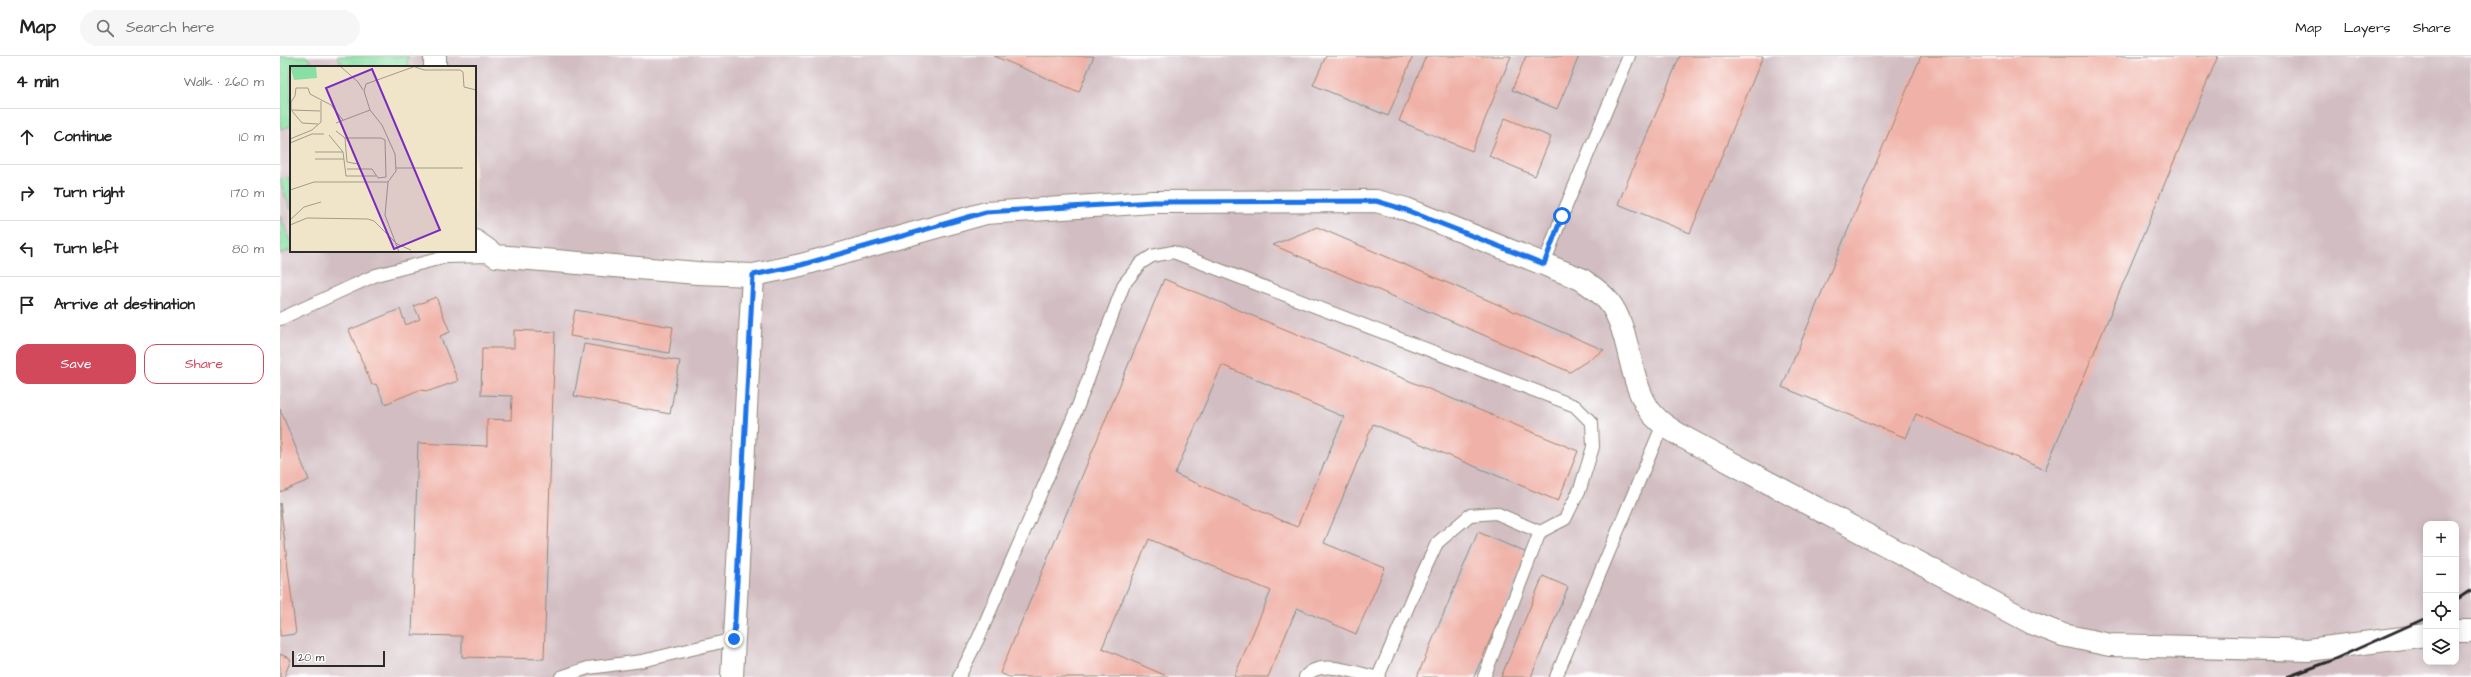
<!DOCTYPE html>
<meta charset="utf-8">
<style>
body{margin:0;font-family:"Architects Daughter",sans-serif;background:#f6f6f6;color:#222}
.controls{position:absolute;right:12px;bottom:12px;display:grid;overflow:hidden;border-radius:8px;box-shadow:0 2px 10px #0003}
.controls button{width:36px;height:36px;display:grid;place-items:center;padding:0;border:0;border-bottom:1px solid #e0e0e0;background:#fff;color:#222;font:20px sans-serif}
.scale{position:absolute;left:12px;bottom:10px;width:93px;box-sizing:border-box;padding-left:4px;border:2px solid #2b2b2b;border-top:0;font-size:11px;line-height:14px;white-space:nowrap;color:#2b2b2b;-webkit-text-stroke:3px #fff;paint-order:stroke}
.stop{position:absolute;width:12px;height:12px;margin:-9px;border:3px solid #1a73e8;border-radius:50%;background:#fff}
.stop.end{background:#1a73e8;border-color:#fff;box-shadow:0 1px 4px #0008}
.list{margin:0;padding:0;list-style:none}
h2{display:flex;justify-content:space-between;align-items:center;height:52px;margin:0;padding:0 16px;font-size:17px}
h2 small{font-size:13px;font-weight:400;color:#767676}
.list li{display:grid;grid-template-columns:26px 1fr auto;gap:12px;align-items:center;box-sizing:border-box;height:56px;padding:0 16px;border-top:1px solid #e0e0e0}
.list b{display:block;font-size:15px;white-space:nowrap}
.list em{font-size:13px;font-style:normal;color:#767676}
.actions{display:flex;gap:8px;padding:12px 16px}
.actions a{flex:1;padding:9px 0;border:1px solid #d1495b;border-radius:12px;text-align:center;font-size:14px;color:#d1495b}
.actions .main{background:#d1495b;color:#fff}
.icon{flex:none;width:22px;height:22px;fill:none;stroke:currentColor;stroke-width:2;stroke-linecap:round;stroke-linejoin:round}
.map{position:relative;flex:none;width:2191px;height:621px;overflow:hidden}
header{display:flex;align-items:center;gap:24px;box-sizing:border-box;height:56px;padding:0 20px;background:#fff;border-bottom:1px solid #e0e0e0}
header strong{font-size:19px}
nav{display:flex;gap:22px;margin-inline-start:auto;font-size:14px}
.search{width:280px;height:36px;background:#f6f6f6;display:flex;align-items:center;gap:10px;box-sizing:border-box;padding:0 14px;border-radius:22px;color:#767676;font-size:15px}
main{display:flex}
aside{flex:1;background:#fff}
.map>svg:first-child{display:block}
.industrial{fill:#d2bec2;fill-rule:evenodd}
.green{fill:#88dfa3;stroke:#5a8567}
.building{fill:#f0b2a8;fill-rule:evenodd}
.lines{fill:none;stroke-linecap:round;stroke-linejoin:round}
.lane-casing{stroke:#8e887a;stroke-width:14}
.street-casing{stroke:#8e887a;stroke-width:24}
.lane{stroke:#fff;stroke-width:12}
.street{stroke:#fff;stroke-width:22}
.rail{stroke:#2b2b2b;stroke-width:3}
.route{stroke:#1a73e8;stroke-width:5}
.inset-road{fill:none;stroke:#a19b8a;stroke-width:1}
.view{fill:#7b2cbf;fill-opacity:0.15;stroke:#7b2cbf;stroke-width:2}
.inset-edge{fill:none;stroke:#2b2b2b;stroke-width:2}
</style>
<header>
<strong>Map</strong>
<div class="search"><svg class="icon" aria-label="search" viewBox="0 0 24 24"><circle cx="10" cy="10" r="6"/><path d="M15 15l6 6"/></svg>Search here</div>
<nav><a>Map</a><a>Layers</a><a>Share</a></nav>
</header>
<main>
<aside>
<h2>4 min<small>Walk · 260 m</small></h2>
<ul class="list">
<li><svg class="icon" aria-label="ahead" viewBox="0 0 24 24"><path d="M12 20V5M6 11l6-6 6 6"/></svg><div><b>Continue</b></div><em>10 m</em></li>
<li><svg class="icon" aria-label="right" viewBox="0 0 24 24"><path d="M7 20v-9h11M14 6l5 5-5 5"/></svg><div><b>Turn right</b></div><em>170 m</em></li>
<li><svg class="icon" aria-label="left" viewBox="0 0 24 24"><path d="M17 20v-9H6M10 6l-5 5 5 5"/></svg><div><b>Turn left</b></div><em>80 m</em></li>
<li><svg class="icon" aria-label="arrive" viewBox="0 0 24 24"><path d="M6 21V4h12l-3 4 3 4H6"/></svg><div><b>Arrive at destination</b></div></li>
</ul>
<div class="actions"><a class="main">Save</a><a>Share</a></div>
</aside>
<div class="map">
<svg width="2191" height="621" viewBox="0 0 2191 621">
<rect width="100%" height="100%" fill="#fff"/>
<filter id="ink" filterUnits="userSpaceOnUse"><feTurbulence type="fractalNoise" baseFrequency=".025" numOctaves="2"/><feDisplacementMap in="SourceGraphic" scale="8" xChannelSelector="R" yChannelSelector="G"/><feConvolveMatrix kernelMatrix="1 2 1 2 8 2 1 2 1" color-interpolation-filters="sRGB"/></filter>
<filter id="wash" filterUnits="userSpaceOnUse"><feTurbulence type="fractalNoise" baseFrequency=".012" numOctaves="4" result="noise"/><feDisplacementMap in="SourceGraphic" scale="16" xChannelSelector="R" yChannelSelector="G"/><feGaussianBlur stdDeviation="0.9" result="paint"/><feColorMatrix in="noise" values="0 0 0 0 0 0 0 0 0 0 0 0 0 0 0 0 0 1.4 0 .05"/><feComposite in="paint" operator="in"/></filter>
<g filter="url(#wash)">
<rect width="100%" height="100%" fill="#f0e5c9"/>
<!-- industrial -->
<path class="industrial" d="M0,0H2191V621H0ZM11,11H195V195H11ZM2146,468H2176V606H2146Z"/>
<!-- green -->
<g class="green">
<polygon points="0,0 26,0 35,11 11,11 11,70 0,73"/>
<polygon points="57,0 128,0 127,11 64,11"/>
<polygon points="11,122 11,154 0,126 0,123"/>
<polygon points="0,159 11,187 11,194 0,198"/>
</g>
<g id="blocks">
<!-- building -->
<g class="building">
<polygon points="714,0 814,0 799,36"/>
<polygon points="1046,0 1133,0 1108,60 1033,29"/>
<polygon points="1146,0 1231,0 1192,95 1119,65"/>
<polygon points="1246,0 1299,0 1277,53 1232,34"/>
<polygon points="1400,0 1483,0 1410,177 1338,148"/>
<polygon points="1641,0 1938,0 1765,414 1636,358 1626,382 1502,331"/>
<polygon points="1225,62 1271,81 1255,120 1209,100"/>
<polygon points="1037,171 1324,294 1290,316 993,189"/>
<path d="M884,223L1298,395L1278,445L1093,368L1044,487L1105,512L1076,578L1017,552L988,621H954L991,535L869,483L822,592L889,621H729L720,617ZM942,309L1064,361L1017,471L895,418Z"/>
<polygon points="156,241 170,276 160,280 178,325 149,335 139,334 105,348 96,328 92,329 69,274 120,253 126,269 140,263 134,250"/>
<polygon points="295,254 393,271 389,297 290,280"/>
<polygon points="234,274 275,276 264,603 182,601 182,580 132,579 138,387 207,390 207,363 231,364 232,340 201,339 202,292 234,292"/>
<polygon points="304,288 400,305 390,358 294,340"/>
<polygon points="0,353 29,424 0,436"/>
<polygon points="0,447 16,578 0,580"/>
<polygon points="1198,476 1247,497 1194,621 1137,621"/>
<polygon points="1263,520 1288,531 1251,621 1221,621"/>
<polygon points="0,598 11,603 4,621 0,621"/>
</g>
</g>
</g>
<g filter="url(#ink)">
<use href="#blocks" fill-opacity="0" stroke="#8e887a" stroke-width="1"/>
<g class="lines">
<!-- lane casing -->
<g class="lane-casing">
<g id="lane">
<polyline points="1264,208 1282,160 1349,0"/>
<polyline points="0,263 96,219 166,201 213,200"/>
<polyline points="281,621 308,612 362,605 454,583"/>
<polyline points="679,621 699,581 798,350 844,228 861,207 872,200 893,196 1295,350 1312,367 1313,391 1300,433 1285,463 1260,476 1216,457 1190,459 1157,487 1136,532 1098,621"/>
<path d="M1025,621C1040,602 1076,617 1095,621"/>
<polyline points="1204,621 1260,476"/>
<polyline points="1276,621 1383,368"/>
</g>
</g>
<!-- street casing -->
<g class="street-casing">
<g id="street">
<polyline points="155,11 155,0"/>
<path d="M195,185L216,200L417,217L473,219L521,209L706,157L873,146L1096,145L1126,153L1301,223C1311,230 1321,236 1329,246C1350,273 1348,321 1368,352C1376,365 1390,373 1403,381L1752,567L1783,579L1830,589L2028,594L2146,579"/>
<polyline points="2176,575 2191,575"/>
<polyline points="452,621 473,219"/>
</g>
</g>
<!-- lane -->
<use href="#lane" class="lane"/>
<!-- street -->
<use href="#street" class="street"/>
<!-- rail -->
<g class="rail">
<polyline points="2176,544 2191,534"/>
<polyline points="2007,621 2048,606 2146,562"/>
</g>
</g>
</g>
<g class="lines" filter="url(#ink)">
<!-- route -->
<polyline class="route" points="454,583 473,219 521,209 706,156 873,146 1096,145 1126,154 1264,208 1282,160"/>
</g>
<!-- overview -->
<g transform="translate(10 10)">
<rect width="186" height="186" fill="#f0e5c9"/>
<path d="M0,0H26L27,12L4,14Z" fill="#88dfa3"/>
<path class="inset-road" d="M50,0L68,16L73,24M125,1L134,4H170L173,6L174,21L186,24M2,45L12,57L28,58M30,45L1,44V36L5,30L6,22H18L20,28L41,39L53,54M46,57L80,44M46,65L55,72H91L95,74L96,111L88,112L82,103H57M39,69L53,86L56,110H86M55,72L57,96L68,98L70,103M0,73L22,64L31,56V35M0,77L22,68H34M25,86H53M25,93H54M106,102H173M0,124L24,116H98M0,154L14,141L31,136M0,159L17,152L78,153L84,155L107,178L121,184M109,186L95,149L98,116L106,105L105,88L92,59L80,44L74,25L76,18L126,0"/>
<path class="view" d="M82,3L150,164L104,183L36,22Z"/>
<rect width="186" height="186" class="inset-edge"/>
</g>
</svg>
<div class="controls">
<button>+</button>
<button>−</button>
<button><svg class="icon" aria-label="locate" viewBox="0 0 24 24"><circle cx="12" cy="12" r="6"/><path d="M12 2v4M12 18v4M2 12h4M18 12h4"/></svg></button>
<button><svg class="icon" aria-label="layers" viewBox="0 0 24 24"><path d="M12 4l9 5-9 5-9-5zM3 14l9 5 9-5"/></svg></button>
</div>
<div class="scale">20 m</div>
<div class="stop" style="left:1282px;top:160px"></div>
<div class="stop end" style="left:454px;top:583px"></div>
</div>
</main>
